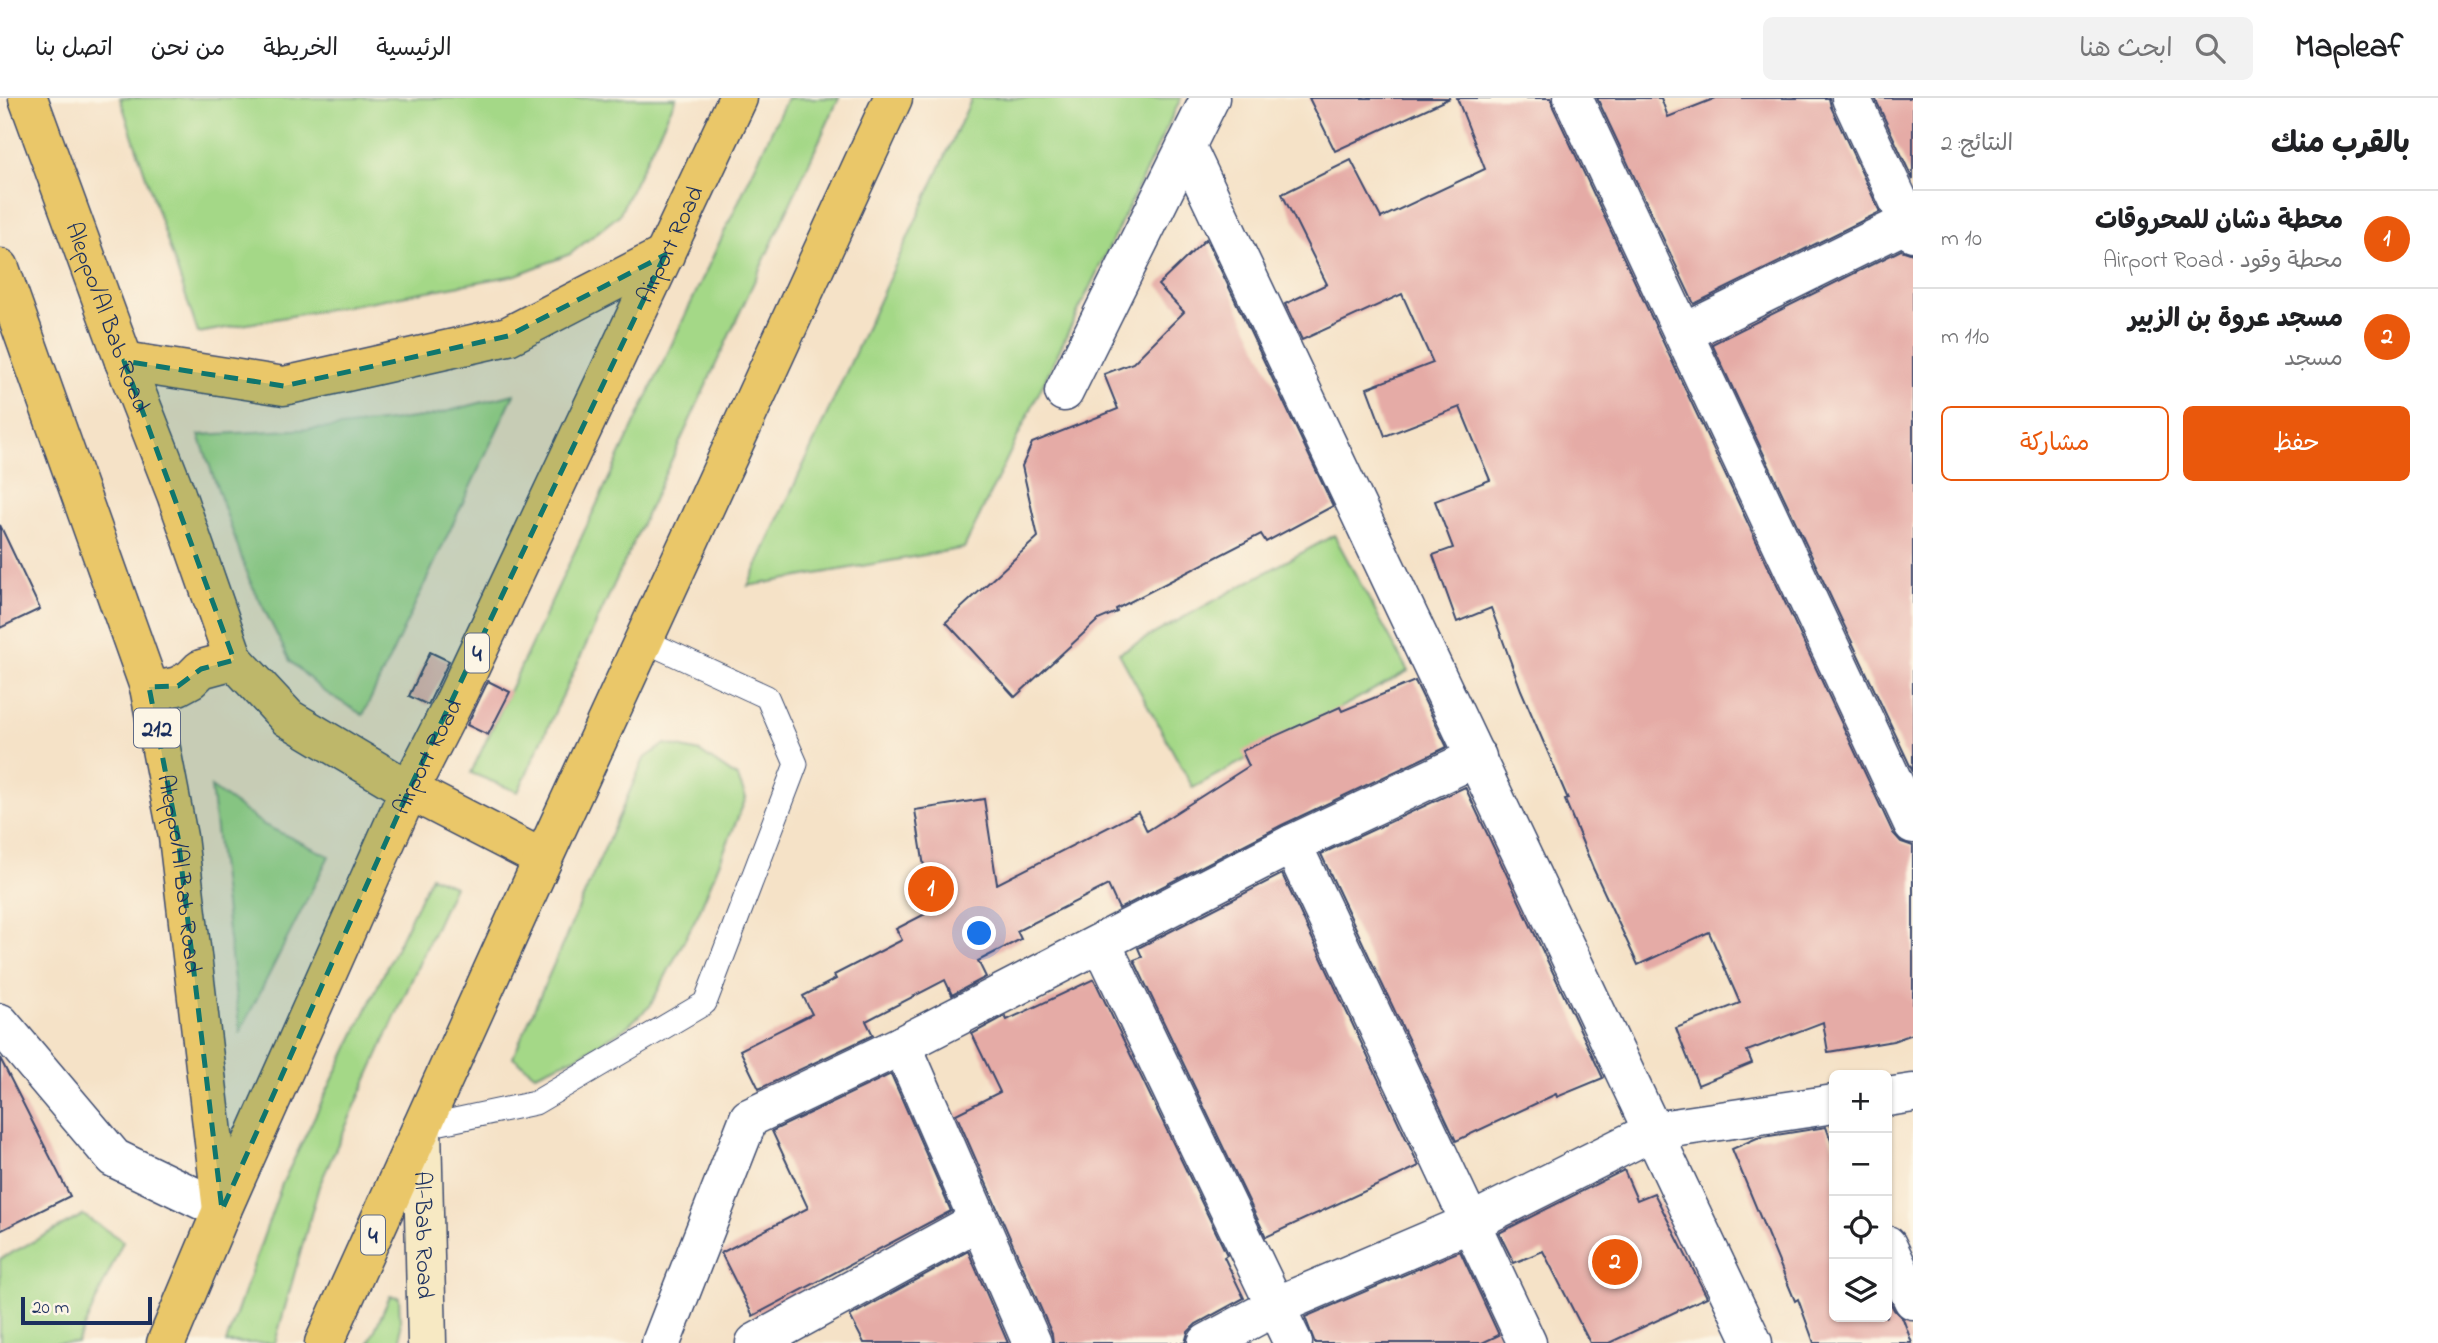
<!DOCTYPE html>
<html lang="ar">
<meta charset="utf-8">
<style>
body{margin:0;font-family:"Indie Flower","Playpen Sans Arabic",sans-serif;background:#f2f2f2;color:#202124;direction:rtl}
.controls{position:absolute;right:21px;bottom:21px;display:grid;overflow:hidden;border-radius:10px;box-shadow:0 2px 5px #0004}
.controls button{width:63px;height:63px;display:grid;place-items:center;padding:0;border:0;border-bottom:2px solid #e0e0e0;background:#fff;color:#202124;font:35px sans-serif}
.scale{position:absolute;left:21px;bottom:18px;width:131px;box-sizing:border-box;padding-left:7px;border:4px solid #1b2f5e;border-top:0;font-size:19px;line-height:24px;white-space:nowrap;color:#1b2f5e;-webkit-text-stroke:5px #fcf5e5;paint-order:stroke}
.you{position:absolute;left:980px;top:836px;width:24px;height:24px;margin:-18px;border:5px solid #fff;border-radius:50%;background:#1a73e8;box-shadow:0 0 0 10px #1a73e833}
.badge{display:grid;place-items:center;width:46px;height:46px;border-radius:50%;background:#ea580c;color:#fff;font-size:23px;font-weight:700}
.pin{position:absolute;translate:-50% -50%;border:4px solid #fff;box-shadow:0 2px 7px #0006}
.list{margin:0;padding:0;list-style:none}
h2{display:flex;justify-content:space-between;align-items:center;height:91px;margin:0;padding:0 28px;font-size:30px}
h2 small{font-size:23px;font-weight:400;color:#757577}
.list li{display:grid;grid-template-columns:46px 1fr auto;gap:21px;align-items:center;box-sizing:border-box;height:98px;padding:0 28px;border-top:2px solid #e0e0e0}
.list b{display:block;font-size:26px;white-space:nowrap}
.list p{margin:0;font-size:23px;white-space:nowrap;color:#757577}
.list em{font-size:23px;font-style:normal;color:#757577}
.actions{display:flex;gap:14px;padding:21px 28px}
.actions a{flex:1;padding:16px 0;border:2px solid #ea580c;border-radius:10px;text-align:center;font-size:24px;color:#ea580c}
.actions .main{background:#ea580c;color:#fff}
.icon{flex:none;width:38px;height:38px;fill:none;stroke:currentColor;stroke-width:2;stroke-linecap:round;stroke-linejoin:round}
.map{position:relative;flex:none;width:1913px;height:1245px;overflow:hidden;direction:ltr}
header{display:flex;align-items:center;gap:42px;box-sizing:border-box;height:98px;padding:0 35px;background:#fff;border-bottom:2px solid #e0e0e0}
header strong{font-size:33px}
nav{display:flex;gap:38px;margin-inline-start:auto;font-size:24px}
.search{width:490px;height:63px;background:#f2f2f2;display:flex;align-items:center;gap:18px;box-sizing:border-box;padding:0 24px;border-radius:10px;color:#757577;font-size:26px}
main{display:flex}
aside{flex:1;background:#fff}
.map>svg:first-child{display:block}
.green{fill:#a4d887;stroke:#608472;stroke-width:2}
.building{fill:#e5aba6}
.lines{fill:none;stroke-linecap:round;stroke-linejoin:round}
.service-casing{stroke:#3c4a6e;stroke-width:25}
.minor-casing{stroke:#3c4a6e;stroke-width:41}
.secondary-casing{stroke:#3c4a6e;stroke-width:41}
.primary-casing{stroke:#3c4a6e;stroke-width:41}
.trunk-casing{stroke:#3c4a6e;stroke-width:41}
.service{stroke:#fff;stroke-width:23}
.minor{stroke:#fff;stroke-width:38}
.secondary{stroke:#f7e9c3;stroke-width:38}
.primary{stroke:#eac769;stroke-width:38}
.trunk{stroke:#eac769;stroke-width:38}
.marked{fill:#0f766e;fill-opacity:0.2;stroke:#0f766e;stroke-width:5;stroke-dasharray:14 9;stroke-linejoin:round}
.labels{text-anchor:middle;stroke-width:5;stroke-linejoin:round;paint-order:stroke}
.shield{fill:#fcf5e5;stroke:#5e6a86;stroke-width:2}
.shield-label{font-size:23px;font-weight:bold;fill:#1b2f5e}
.street-label{font-size:24px;fill:#1b2f5e;stroke:#fcf5e5}
</style>
<header>
<strong>Mapleaf</strong>
<div class="search"><svg class="icon" aria-label="search" viewBox="0 0 24 24"><circle cx="10" cy="10" r="6"/><path d="M15 15l6 6"/></svg>ابحث هنا</div>
<nav><a>الرئيسية</a><a>الخريطة</a><a>من نحن</a><a>اتصل بنا</a></nav>
</header>
<main>
<aside>
<h2>بالقرب منك<small>النتائج: 2</small></h2>
<ul class="list">
<li><span class="badge">1</span><div><b>محطة دشان للمحروقات</b><p>محطة وقود · Airport Road</p></div><em>10 m</em></li>
<li><span class="badge">2</span><div><b>مسجد عروة بن الزبير</b><p>مسجد</p></div><em>110 m</em></li>
</ul>
<div class="actions"><a class="main">حفظ</a><a>مشاركة</a></div>
</aside>
<div class="map">
<svg width="1913" height="1245" viewBox="0 0 1913 1245">
<rect width="100%" height="100%" fill="#fcf5e5"/>
<filter id="ink" filterUnits="userSpaceOnUse"><feTurbulence type="fractalNoise" baseFrequency=".0143" numOctaves="2"/><feDisplacementMap in="SourceGraphic" scale="14" xChannelSelector="R" yChannelSelector="G"/><feConvolveMatrix kernelMatrix="1 2 1 2 8 2 1 2 1" color-interpolation-filters="sRGB"/></filter>
<filter id="wash" filterUnits="userSpaceOnUse"><feTurbulence type="fractalNoise" baseFrequency=".00686" numOctaves="4" result="noise"/><feDisplacementMap in="SourceGraphic" scale="28" xChannelSelector="R" yChannelSelector="G"/><feGaussianBlur stdDeviation="1.57" result="paint"/><feColorMatrix in="noise" values="0 0 0 0 0 0 0 0 0 0 0 0 0 0 0 0 0 1.4 0 .05"/><feComposite in="paint" operator="in"/></filter>
<g filter="url(#wash)">
<rect width="100%" height="100%" fill="#f5e2c7"/>
<!-- green -->
<g class="green">
<polygon points="120,0 676,0 619,117 570,156 516,177 198,235"/>
<polygon points="787,0 839,0 518,694 471,675"/>
<polygon points="972,0 1181,0 964,450 748,488"/>
<polygon points="514,296 363,617 322,592 290,563 249,481 199,337 333,330 430,318"/>
<polygon points="1334,437 1408,573 1193,690 1119,555"/>
<polygon points="665,646 700,654 738,680 746,700 699,814 650,908 624,931 578,958 535,976 513,959 644,661"/>
<polygon points="211,689 264,727 329,758 240,934"/>
<polygon points="431,778 454,788 319,1088 275,1245 226,1245 282,1086"/>
<polygon points="83,1117 123,1143 77,1245 0,1245 0,1161"/>
<polygon points="390,1198 399,1199 401,1245 369,1245"/>
</g>
<g id="blocks">
<!-- building -->
<g class="building">
<polygon points="1309,0 1450,0 1335,53"/>
<polygon points="1457,0 1551,0 1553,9 1893,735 1901,744 1913,748 1913,936 1893,943 1828,954 1823,924 1747,953 1752,965 1698,987 1676,930 1740,905 1709,834 1638,867 1593,770 1565,702 1568,701 1521,592 1491,510 1457,524 1433,457 1453,450 1435,403 1490,382 1460,309 1385,338 1367,290 1433,265 1402,196 1302,242 1285,206 1327,186 1282,96 1351,62 1381,120 1485,71"/>
<polygon points="1597,0 1661,0 1668,19 1716,0 1829,0 1831,9 1880,114 1694,206"/>
<polygon points="1875,0 1913,0 1913,82"/>
<polygon points="1206,141 1333,408 1266,444 1261,436 1116,511 1117,514 1098,522 1015,599 946,524 1038,439 1022,368 1032,345 1118,311 1104,276 1133,265 1184,214 1158,187"/>
<polygon points="1901,152 1913,156 1913,674 1712,246"/>
<polygon points="0,427 40,511 0,530"/>
<polygon points="430,554 449,563 428,607 409,598"/>
<polygon points="488,583 510,594 488,637 467,627"/>
<polygon points="1415,583 1447,649 1282,727 1119,811 1108,787 1017,833 1021,841 978,863 986,879 952,897 945,882 866,923 873,937 759,991 740,952 812,916 803,898 836,881 834,877 902,842 896,831 931,813 915,712 984,701 997,786 1138,714 1147,733 1249,668 1242,653 1340,609 1342,613"/>
<polygon points="1465,689 1603,980 1557,999 1556,996 1456,1043 1321,756"/>
<polygon points="1282,776 1419,1068 1266,1139 1134,862 1142,859 1138,850"/>
<polygon points="1094,881 1227,1157 1224,1159 1244,1200 1196,1226 1188,1234 1185,1245 1053,1245 1052,1236 956,1016 1000,994 972,936 1005,918 1007,922"/>
<polygon points="0,960 70,1098 0,1133"/>
<polygon points="891,976 951,1113 753,1218 721,1155 808,1110 772,1033"/>
<polygon points="1826,1029 1834,1051 1834,1219 1887,1219 1887,1198 1894,1212 1903,1221 1912,1245 1814,1245 1798,1201 1795,1203 1732,1051 1757,1040"/>
<polygon points="1624,1072 1637,1102 1654,1095 1707,1199 1609,1245 1590,1245 1543,1153 1514,1165 1499,1135"/>
<polygon points="968,1153 1008,1245 864,1245 850,1218"/>
<polygon points="1460,1153 1499,1237 1482,1245 1315,1245 1305,1219"/>
</g>
</g>
</g>
<g filter="url(#ink)">
<use href="#blocks" fill-opacity="0" stroke="#3c4a6e" stroke-width="2"/>
<g class="lines">
<!-- service casing -->
<g class="service-casing">
<polyline id="service" points="422,1029 535,1005 705,905 796,666 767,599 643,542"/>
</g>
<!-- minor casing -->
<g class="minor-casing">
<g id="minor">
<polyline points="1573,0 1913,726"/>
<polyline points="1851,0 1913,134"/>
<polyline points="1186,48 1753,1245"/>
<polyline points="1684,235 1913,122"/>
<polyline points="1064,294 1210,0"/>
<polyline points="1292,746 1527,1245"/>
<polyline points="1102,846 1293,1245"/>
<polyline points="0,925 114,1060 222,1112"/>
<polyline points="902,947 1032,1245"/>
<polyline points="1887,999 1913,995"/>
<polyline points="1887,1147 1913,1202"/>
<polyline points="661,1245 749,1020 902,947 1292,746 1477,659"/>
<polyline points="755,1245 978,1123"/>
<polyline points="1207,1245 1276,1208 1470,1125 1653,1033 1834,1006"/>
</g>
</g>
<!-- secondary casing -->
<g class="secondary-casing">
<g id="secondary">
<path id="s1" d="M422,1029L427,1245"/>
</g>
</g>
<!-- primary casing -->
<g class="primary-casing">
<g id="primary">
<path id="s2" d="M28,0L124,263L176,396L234,562L288,620L409,692L543,761"/>
<path id="s3" d="M0,170L149,589L178,739L222,1112"/>
<polyline points="149,589 164,591 178,588 191,581 201,571 234,562"/>
</g>
</g>
<!-- trunk casing -->
<g class="trunk-casing">
<g id="trunk">
<polyline points="124,263 284,288 508,238 665,157"/>
<path id="s4" d="M166,1245L222,1112L409,692L453,606L738,0"/>
<polyline points="324,1245 543,761 893,0"/>
</g>
</g>
<!-- service -->
<use href="#service" class="service"/>
<!-- minor -->
<use href="#minor" class="minor"/>
<!-- secondary -->
<use href="#secondary" class="secondary"/>
<!-- primary -->
<use href="#primary" class="primary"/>
<!-- trunk -->
<use href="#trunk" class="trunk"/>
</g>
</g>
<!-- marked area -->
<path class="marked" d="M665,157L409,692L222,1112L178,739L149,589L178,588L201,571L234,562L124,263L284,288L508,238Z"/>
<g class="labels">
<!-- shield labels -->
<g class="shield">
<rect x="465" y="535.5" width="24" height="39" rx="5"/>
<rect x="134" y="610.5" width="46" height="39" rx="5"/>
<rect x="361" y="1117.5" width="24" height="39" rx="5"/>
</g>
<g class="shield-label">
<text x="477" y="563">4</text>
<text x="157" y="638">212</text>
<text x="373" y="1145">4</text>
</g>
<!-- street labels -->
<g class="street-label">
<text dy="8" stroke="none"><textPath href="#s4" startOffset="1209">Airport Road</textPath></text>
<text dy="8" stroke="none"><textPath href="#s2" startOffset="233">Aleppo/Al Bab Road</textPath></text>
<text dy="8" stroke="none"><textPath href="#s4" startOffset="642">Airport Road</textPath></text>
<text dy="8" stroke="none"><textPath href="#s3" startOffset="634">Aleppo/Al Bab Road</textPath></text>
<text dy="8" stroke="none"><textPath href="#s1" startOffset="108">Al-Bab Road</textPath></text>
</g>
</g>
</svg>
<div class="controls">
<button>+</button>
<button>−</button>
<button><svg class="icon" aria-label="locate" viewBox="0 0 24 24"><circle cx="12" cy="12" r="6"/><path d="M12 2v4M12 18v4M2 12h4M18 12h4"/></svg></button>
<button><svg class="icon" aria-label="layers" viewBox="0 0 24 24"><path d="M12 4l9 5-9 5-9-5zM3 14l9 5 9-5"/></svg></button>
</div>
<div class="scale">20 m</div>
<div class="you"></div>
<div class="pin badge" style="left:931px;top:791px">1</div>
<div class="pin badge" style="left:1615px;top:1164px">2</div>
</div>
</main>
